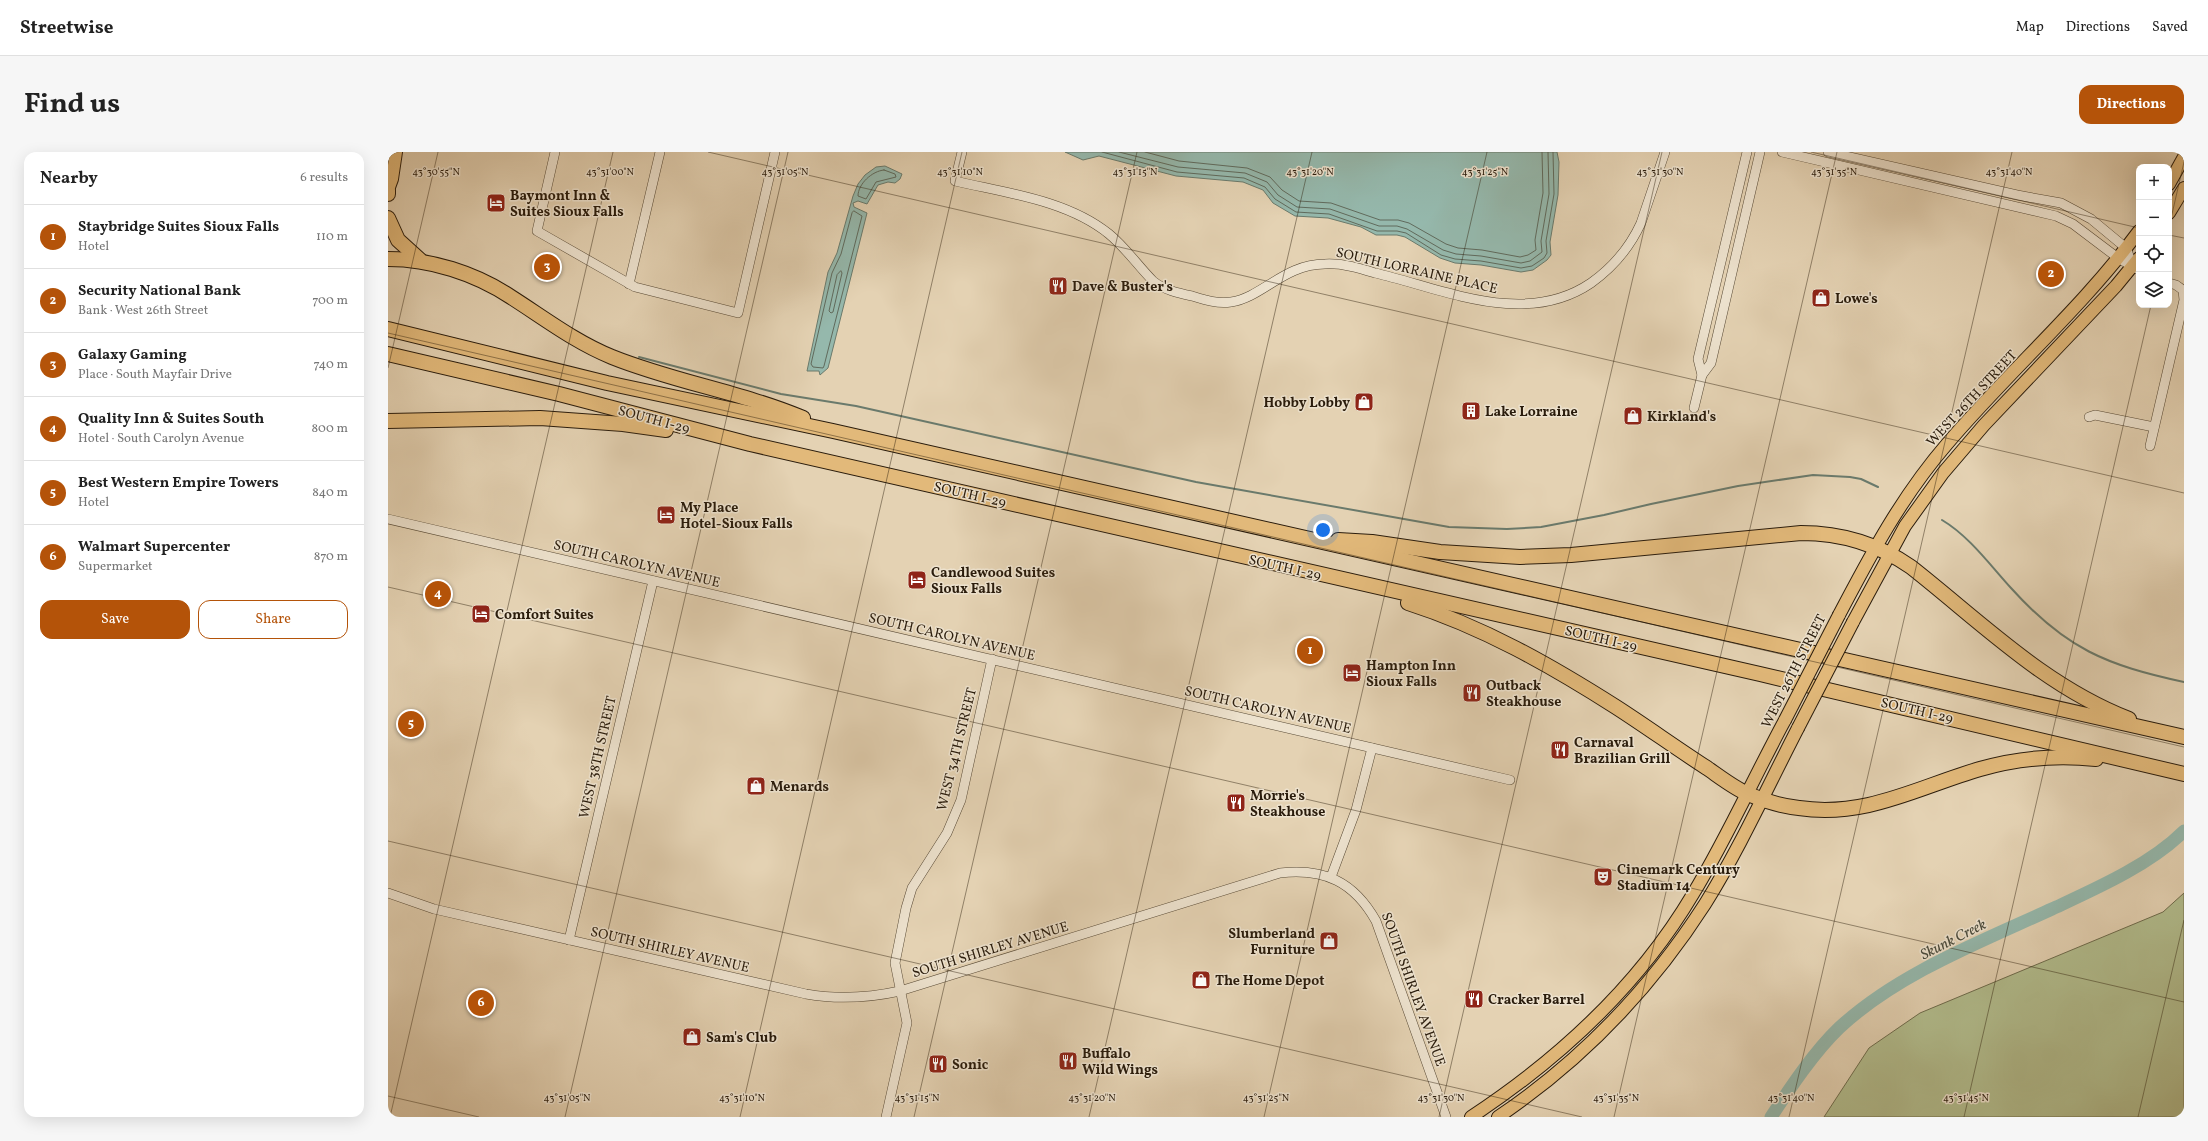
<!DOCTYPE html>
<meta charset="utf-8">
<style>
body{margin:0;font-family:Vollkorn,serif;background:#f6f6f6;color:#222}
.controls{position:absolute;right:12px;top:12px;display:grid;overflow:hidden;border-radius:8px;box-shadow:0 4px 16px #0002}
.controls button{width:36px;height:36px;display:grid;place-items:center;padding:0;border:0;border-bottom:1px solid #e0e0e0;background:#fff;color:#222;font:20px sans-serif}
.you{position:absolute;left:935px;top:378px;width:14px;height:14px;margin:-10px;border:3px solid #fff;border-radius:50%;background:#1a73e8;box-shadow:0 0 0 6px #1a73e833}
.badge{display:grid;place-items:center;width:26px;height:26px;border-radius:50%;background:#b45309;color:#fff;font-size:13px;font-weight:700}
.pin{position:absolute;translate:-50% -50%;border:2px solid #fff;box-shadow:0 1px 4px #0006}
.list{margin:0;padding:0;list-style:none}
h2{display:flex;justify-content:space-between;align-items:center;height:52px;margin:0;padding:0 16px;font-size:17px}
h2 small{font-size:13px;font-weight:400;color:#767676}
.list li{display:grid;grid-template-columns:26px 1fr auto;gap:12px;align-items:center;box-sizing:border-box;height:64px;padding:0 16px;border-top:1px solid #e0e0e0}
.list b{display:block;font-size:15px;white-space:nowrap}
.list p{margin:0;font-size:13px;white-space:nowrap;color:#767676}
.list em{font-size:13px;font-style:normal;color:#767676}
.actions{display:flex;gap:8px;padding:12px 16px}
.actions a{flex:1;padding:9px 0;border:1px solid #b45309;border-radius:12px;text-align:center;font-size:14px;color:#b45309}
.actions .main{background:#b45309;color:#fff}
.icon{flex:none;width:22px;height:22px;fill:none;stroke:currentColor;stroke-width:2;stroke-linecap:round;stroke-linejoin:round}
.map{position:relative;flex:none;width:1796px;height:965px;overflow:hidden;border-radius:12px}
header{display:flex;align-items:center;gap:24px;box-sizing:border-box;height:56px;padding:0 20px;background:#fff;border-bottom:1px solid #e0e0e0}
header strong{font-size:19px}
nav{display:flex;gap:22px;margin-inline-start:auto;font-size:14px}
.intro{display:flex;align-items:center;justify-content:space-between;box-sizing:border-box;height:96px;padding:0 24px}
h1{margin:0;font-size:28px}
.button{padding:10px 18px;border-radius:12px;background:#b45309;color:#fff;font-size:14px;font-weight:700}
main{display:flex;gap:24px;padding:0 24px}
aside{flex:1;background:#fff;border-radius:12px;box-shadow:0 4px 16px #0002}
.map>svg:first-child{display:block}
.green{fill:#b2bd8e;stroke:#6e6c4d}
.water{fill:#95b8ac;stroke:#6a7a6c}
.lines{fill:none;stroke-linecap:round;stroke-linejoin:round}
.shore{stroke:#606a5c;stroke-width:1}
.stream{stroke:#6a7a6c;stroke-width:2}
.river{stroke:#95b8ac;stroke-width:13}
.minor-casing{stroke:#584a36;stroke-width:10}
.major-casing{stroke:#2a1c0c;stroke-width:14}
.highway-casing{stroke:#2a1c0c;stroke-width:16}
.minor{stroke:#ede2ce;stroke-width:9}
.major{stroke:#e2b97a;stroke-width:12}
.highway{stroke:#e2b97a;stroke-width:14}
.major-bridge-casing{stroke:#2a1c0c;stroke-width:14;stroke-linecap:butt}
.major-bridge{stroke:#e2b97a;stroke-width:12}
.ticks{fill:none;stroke:#2a1c0c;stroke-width:1;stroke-opacity:0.45}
.labels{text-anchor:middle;stroke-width:3;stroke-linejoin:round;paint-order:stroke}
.poi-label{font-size:14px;font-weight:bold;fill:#2a1c0c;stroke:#ede2ce;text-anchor:start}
.street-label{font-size:14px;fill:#2a1c0c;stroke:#ede2ce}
.water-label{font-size:15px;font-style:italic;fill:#4a4b3c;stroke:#ede2ce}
.ticks-label{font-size:10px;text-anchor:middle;fill:#2a1c0c;stroke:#ede2ce;stroke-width:3;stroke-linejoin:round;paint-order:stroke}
</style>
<header>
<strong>Streetwise</strong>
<nav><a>Map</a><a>Directions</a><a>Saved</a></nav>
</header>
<div class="intro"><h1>Find us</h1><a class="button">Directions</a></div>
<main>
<aside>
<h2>Nearby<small>6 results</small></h2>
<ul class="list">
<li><span class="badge">1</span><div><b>Staybridge Suites Sioux Falls</b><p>Hotel</p></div><em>110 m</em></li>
<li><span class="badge">2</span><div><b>Security National Bank</b><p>Bank · West 26th Street</p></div><em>700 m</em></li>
<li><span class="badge">3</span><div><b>Galaxy Gaming</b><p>Place · South Mayfair Drive</p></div><em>740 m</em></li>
<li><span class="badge">4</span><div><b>Quality Inn &amp; Suites South</b><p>Hotel · South Carolyn Avenue</p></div><em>800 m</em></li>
<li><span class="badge">5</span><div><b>Best Western Empire Towers</b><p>Hotel</p></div><em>840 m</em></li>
<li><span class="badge">6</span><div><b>Walmart Supercenter</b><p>Supermarket</p></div><em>870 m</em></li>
</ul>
<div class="actions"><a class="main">Save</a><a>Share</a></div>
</aside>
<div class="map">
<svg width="1796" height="965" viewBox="0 0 1796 965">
<rect width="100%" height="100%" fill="#e4d2b3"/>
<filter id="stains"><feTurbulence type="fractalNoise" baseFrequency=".005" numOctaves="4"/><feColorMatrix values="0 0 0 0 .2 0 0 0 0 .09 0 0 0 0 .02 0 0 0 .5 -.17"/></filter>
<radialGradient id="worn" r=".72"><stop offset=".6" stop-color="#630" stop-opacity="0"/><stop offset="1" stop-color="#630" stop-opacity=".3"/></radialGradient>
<!-- green -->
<polygon class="green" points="1796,741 1796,965 1436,965 1481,896 1532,861 1775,760"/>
<!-- water -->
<g class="water">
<polygon points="677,0 1169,0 1171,10 1170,43 1162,90 1163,103 1159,108 1145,118 1133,120 1093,113 1067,111 1052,106 1017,85 1009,83 988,83 973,75 940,66 907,64 885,51 875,38 855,30 788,24 711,4 695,8"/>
<polygon points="497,14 514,22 512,27 507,31 500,30 490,33 479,52 470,49 465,51 466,55 479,61 440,216 432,223 431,219 419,219 440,120 449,101 465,44 470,32 477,23 488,15"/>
</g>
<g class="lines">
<!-- shore -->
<g class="shore">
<polyline points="714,0 789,20 856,26 877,35 887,47 908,60 941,62 989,79 1009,79 1018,81 1053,103 1067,107 1093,109 1133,116 1144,114 1156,106 1159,101 1158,89 1166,42 1165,0"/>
<polyline points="731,0 790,15 857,21 879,30 890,43 909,55 942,57 991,74 1009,74 1019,77 1055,98 1068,102 1093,104 1133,111 1142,109 1154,100 1153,89 1161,42 1160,0"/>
<polyline points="757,0 791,9 859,16 882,25 894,38 911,49 943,51 992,68 1010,68 1021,71 1058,92 1070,96 1094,98 1132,105 1140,103 1148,98 1147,88 1155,41 1154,0"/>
<path d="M496,18L507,22L508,25L488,30L478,47L470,44C470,32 484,19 496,18Z"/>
<polygon points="466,59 474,64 436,214 435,216 425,215 423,212 444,121 453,102 464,61"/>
<polygon points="453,119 454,121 445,160 443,161 441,159 449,123"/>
</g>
<!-- stream -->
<g class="stream">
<polyline points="251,205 393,242 468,254 808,330 1061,375 1119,377 1153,375 1216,363 1263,352 1350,334 1425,323 1462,325 1473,327 1490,335"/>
<path d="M1554,368C1581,384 1602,413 1623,436C1678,497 1718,513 1796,530"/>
</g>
<!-- river -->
<path class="river" d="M1383,965C1402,936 1426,900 1451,876C1509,822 1592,790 1664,757C1707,737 1762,713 1796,679"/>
<!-- minor casing -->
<g class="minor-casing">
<g id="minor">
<polyline points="167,0 149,79 247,135 350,161 387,0"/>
<path d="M574,0L567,29C618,41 679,48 721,82C738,96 750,114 765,129C776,138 790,141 804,144C817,148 829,152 843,150C875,145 896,112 937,112C954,111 971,116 987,121C1056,137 1137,176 1203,131C1224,116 1242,95 1253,71L1277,0"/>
<polyline points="1394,0 1668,64 1685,72 1730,106 1751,118"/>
<polyline points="1440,0 1629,43 1673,51 1703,67 1738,96 1745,114"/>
<polyline points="241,132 272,0"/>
<polyline points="1314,223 1310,207 1359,0"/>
<polyline points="1306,256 1314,223 1323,211 1372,0"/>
<polyline points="1701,265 1707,263 1766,275"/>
<polyline points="1762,294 1796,148 1795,138 1788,133 1781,131"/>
<polyline points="0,367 1122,628"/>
<polyline points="943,725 968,658 984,596"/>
<path d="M0,741L46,757L418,842C451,848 480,846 512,839L892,721C937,716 966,730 988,769L1058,965"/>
<polyline points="181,788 265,429"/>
<polyline points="498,965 519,871 507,811 518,756 524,736 559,681 573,648 604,507"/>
</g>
</g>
<!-- major casing -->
<g class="major-casing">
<g id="major">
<polyline points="1781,32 1796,5"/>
<polyline points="0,38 4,27 8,0"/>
<polyline points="1781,61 1796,36"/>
<path d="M1451,463C1483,402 1514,344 1559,292C1621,219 1694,156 1751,79"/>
<polyline points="1465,470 1517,374 1555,321 1596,273 1728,134 1751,106"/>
<path d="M1083,965C1171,907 1251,833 1305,742C1339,686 1366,625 1397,568"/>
<path d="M1110,965C1193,909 1263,836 1317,752C1352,696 1380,634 1410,576"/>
</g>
</g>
<!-- highway casing -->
<g class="highway-casing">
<g id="highway">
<polyline points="0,42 0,38"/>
<polyline points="0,66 10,88 32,108"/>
<path d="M0,107C42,107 87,121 123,145C156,166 187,190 224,205C286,230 353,240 415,266"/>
<polyline points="0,177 219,231 445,279 1796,585"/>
<polyline points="0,202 171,242 362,292 1372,522 1796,622"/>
<polyline points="0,269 152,266 235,272 278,278"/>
<path d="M950,388L984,390L1052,400L1132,405L1183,403L1413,381C1452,381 1490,392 1523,415C1593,470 1656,534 1741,567"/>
<path d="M1020,451C1095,475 1162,513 1228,555C1259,575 1288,596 1319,616C1332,625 1346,636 1360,642C1376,649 1393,654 1411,656C1478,666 1530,635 1592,617C1630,606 1669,603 1708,607"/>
</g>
</g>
<!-- minor -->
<use href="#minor" class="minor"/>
<!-- major -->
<use href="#major" class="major"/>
<!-- highway -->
<use href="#highway" class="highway"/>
<!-- major-bridge casing -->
<g class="major-bridge-casing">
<g id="major-bridge">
<polyline points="1397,568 1451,463"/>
<polyline points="1410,576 1465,470"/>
</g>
</g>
<!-- major-bridge -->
<use href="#major-bridge" class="major-bridge"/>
</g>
<!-- ticks -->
<path class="ticks" d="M320,0L1796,341M1423,0L1751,76M1781,75L1796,10M1781,83L1796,86M0,181L1796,595M0,216L50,0M0,435L1796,850M0,689L1194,965M0,944L91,965M2,965L225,0M177,965L400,0M352,965L574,0M526,965L749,0M701,965L924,0M876,965L1099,0M1051,965L1274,0M1226,965L1449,0M1401,965L1624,0M1576,965L1763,153M1750,965L1796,768"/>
<!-- icons -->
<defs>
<g id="hotel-square" transform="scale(1)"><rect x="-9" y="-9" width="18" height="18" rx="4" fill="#8f2418" stroke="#ede2ce"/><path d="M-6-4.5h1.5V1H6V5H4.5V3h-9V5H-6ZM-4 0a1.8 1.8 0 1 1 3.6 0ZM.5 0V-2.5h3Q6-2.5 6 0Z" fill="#fff"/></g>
<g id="restaurant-square" transform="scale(1)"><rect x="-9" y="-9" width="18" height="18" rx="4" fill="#8f2418" stroke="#ede2ce"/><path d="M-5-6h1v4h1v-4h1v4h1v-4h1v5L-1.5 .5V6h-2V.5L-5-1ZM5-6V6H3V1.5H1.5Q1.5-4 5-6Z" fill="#fff"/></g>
<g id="shop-square" transform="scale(1)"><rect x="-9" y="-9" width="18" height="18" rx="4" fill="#8f2418" stroke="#ede2ce"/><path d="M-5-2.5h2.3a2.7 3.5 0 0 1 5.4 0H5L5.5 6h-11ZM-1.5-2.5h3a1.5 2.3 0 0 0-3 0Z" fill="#fff"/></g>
<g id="building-square" transform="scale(1)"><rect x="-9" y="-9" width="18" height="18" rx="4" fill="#8f2418" stroke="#ede2ce"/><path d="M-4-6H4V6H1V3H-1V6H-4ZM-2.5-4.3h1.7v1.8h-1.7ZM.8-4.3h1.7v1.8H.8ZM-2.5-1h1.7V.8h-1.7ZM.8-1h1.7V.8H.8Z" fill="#fff"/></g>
<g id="theatre-square" transform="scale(1)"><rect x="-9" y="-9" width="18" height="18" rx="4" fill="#8f2418" stroke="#ede2ce"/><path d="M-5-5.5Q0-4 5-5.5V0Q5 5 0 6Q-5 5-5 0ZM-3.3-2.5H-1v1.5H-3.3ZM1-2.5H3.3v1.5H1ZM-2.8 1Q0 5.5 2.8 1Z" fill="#fff"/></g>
</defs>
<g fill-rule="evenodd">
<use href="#hotel-square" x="108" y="51"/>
<use href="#restaurant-square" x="670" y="134"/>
<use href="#shop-square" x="1433" y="146"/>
<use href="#shop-square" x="976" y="250"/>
<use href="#building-square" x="1083" y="259"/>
<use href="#shop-square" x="1245" y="264"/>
<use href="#hotel-square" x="278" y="363"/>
<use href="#hotel-square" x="529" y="428"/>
<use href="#hotel-square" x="93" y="462"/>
<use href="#hotel-square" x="964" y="521"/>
<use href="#restaurant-square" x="1084" y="541"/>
<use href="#restaurant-square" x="1172" y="598"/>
<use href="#shop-square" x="368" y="634"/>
<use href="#restaurant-square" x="848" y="651"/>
<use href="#theatre-square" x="1215" y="725"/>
<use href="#shop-square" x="941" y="789"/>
<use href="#shop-square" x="813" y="828"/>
<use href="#restaurant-square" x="1086" y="847"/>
<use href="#shop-square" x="304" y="885"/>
<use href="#restaurant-square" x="680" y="909"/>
<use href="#restaurant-square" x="550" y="912"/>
</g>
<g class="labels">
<!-- poi labels -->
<g class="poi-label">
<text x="122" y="48">Baymont Inn &amp;<tspan x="122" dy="16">Suites Sioux Falls</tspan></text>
<text x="684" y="139">Dave &amp; Buster's</text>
<text x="1447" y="151">Lowe's</text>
<text x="962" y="255" text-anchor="end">Hobby Lobby</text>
<text x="1097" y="264">Lake Lorraine</text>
<text x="1259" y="269">Kirkland's</text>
<text x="292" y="360">My Place<tspan x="292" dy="16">Hotel-Sioux Falls</tspan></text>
<text x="543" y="425">Candlewood Suites<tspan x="543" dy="16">Sioux Falls</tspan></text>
<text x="107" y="467">Comfort Suites</text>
<text x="978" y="518">Hampton Inn<tspan x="978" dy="16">Sioux Falls</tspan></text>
<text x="1098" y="538">Outback<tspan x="1098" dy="16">Steakhouse</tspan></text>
<text x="1186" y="595">Carnaval<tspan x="1186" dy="16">Brazilian Grill</tspan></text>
<text x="382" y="639">Menards</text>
<text x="862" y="648">Morrie's<tspan x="862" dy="16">Steakhouse</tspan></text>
<text x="1229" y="722">Cinemark Century<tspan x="1229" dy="16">Stadium 14</tspan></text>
<text x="927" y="786" text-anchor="end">Slumberland<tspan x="927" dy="16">Furniture</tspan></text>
<text x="827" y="833">The Home Depot</text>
<text x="1100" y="852">Cracker Barrel</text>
<text x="318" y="890">Sam's Club</text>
<text x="694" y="906">Buffalo<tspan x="694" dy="16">Wild Wings</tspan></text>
<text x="564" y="917">Sonic</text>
</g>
<!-- street labels -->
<g class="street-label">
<text transform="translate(1029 118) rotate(13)" y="5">SOUTH LORRAINE PLACE</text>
<text transform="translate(1583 246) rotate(-47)" y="5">WEST 26TH STREET</text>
<text transform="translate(266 267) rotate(15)" y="5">SOUTH I-29</text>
<text transform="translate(582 342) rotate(13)" y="5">SOUTH I-29</text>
<text transform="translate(249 411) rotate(13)" y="5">SOUTH CAROLYN AVENUE</text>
<text transform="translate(897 415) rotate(13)" y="5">SOUTH I-29</text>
<text transform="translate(564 484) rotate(13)" y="5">SOUTH CAROLYN AVENUE</text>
<text transform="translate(1213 486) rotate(13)" y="5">SOUTH I-29</text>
<text transform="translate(1405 519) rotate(-63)" y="5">WEST 26TH STREET</text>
<text transform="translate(880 557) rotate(13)" y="5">SOUTH CAROLYN AVENUE</text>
<text transform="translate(1529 558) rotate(13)" y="5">SOUTH I-29</text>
<text transform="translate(568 597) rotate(-76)" y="5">WEST 34TH STREET</text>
<text transform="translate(209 605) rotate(-77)" y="5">WEST 38TH STREET</text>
<text transform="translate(282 797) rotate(13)" y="5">SOUTH SHIRLEY AVENUE</text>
<text transform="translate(602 797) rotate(-17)" y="5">SOUTH SHIRLEY AVENUE</text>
<text transform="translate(1026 837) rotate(70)" y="5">SOUTH SHIRLEY AVENUE</text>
</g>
<!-- water labels -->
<g class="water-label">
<text transform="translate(1565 787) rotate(-27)" y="5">Skunk Creek</text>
</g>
</g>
<g class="ticks-label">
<text x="48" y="23">43°30'55"N</text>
<text x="222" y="23">43°31'00"N</text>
<text x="397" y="23">43°31'05"N</text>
<text x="572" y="23">43°31'10"N</text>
<text x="747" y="23">43°31'15"N</text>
<text x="1272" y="23">43°31'30"N</text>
<text x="1621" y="23">43°31'40"N</text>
<text x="922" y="23">43°31'20"N</text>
<text x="1097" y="23">43°31'25"N</text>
<text x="1446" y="23">43°31'35"N</text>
<text x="179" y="949">43°31'05"N</text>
<text x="354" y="949">43°31'10"N</text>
<text x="529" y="949">43°31'15"N</text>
<text x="704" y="949">43°31'20"N</text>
<text x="878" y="949">43°31'25"N</text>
<text x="1053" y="949">43°31'30"N</text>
<text x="1228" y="949">43°31'35"N</text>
<text x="1403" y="949">43°31'40"N</text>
<text x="1578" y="949">43°31'45"N</text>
</g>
<rect width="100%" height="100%" filter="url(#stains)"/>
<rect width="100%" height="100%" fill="url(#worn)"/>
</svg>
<div class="controls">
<button>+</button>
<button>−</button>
<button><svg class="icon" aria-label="locate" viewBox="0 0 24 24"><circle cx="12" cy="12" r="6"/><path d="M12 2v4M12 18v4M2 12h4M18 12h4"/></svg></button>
<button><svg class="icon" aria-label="layers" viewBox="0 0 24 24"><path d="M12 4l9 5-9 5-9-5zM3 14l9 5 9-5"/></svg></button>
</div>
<div class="you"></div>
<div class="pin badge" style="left:922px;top:499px">1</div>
<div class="pin badge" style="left:1663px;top:122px">2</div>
<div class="pin badge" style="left:159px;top:115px">3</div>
<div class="pin badge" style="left:50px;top:442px">4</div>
<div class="pin badge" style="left:23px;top:572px">5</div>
<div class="pin badge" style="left:93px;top:851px">6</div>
</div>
</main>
